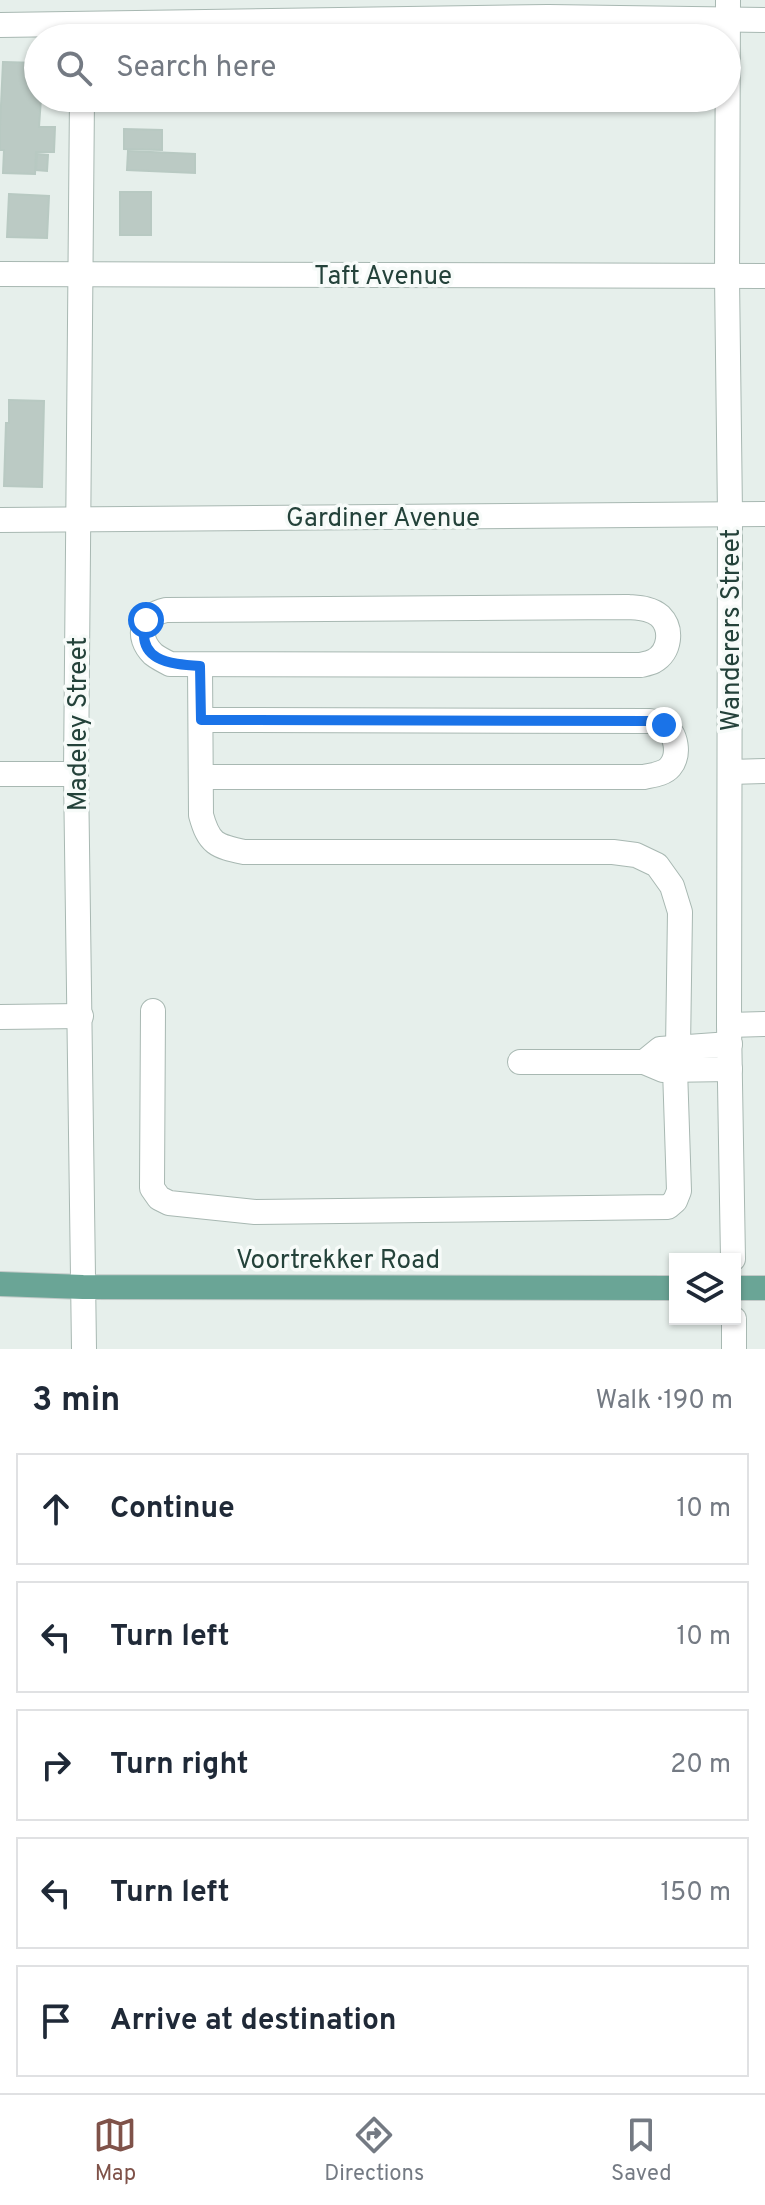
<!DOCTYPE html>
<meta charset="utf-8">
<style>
body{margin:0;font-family:Overpass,sans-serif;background:#f2f2f3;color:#1f2937}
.controls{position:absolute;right:24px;bottom:24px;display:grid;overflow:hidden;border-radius:0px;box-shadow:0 2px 6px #0004}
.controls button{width:72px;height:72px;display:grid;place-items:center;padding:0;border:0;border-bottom:2px solid #e0e1e3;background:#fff;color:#1f2937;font:40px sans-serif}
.stop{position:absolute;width:24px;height:24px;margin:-18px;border:6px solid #1a73e8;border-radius:50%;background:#fff}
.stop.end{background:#1a73e8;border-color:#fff;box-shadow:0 2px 8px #0008}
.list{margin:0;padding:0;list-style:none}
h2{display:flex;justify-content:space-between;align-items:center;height:104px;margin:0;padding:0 32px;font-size:34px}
h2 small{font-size:26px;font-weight:400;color:#747a83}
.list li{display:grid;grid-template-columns:52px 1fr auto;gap:24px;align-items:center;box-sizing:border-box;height:112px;margin:0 16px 16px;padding:0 16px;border:2px solid #e0e1e3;border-radius:0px}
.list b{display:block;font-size:30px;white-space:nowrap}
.list em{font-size:26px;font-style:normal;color:#747a83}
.icon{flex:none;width:44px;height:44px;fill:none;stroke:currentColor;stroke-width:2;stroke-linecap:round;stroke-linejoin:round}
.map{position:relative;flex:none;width:765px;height:1349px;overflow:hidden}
.search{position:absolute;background:#fff;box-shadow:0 2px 6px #0004;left:24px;right:24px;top:24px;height:88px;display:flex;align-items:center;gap:20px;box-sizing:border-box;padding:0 28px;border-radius:44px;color:#747a83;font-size:30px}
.sheet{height:744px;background:#fff}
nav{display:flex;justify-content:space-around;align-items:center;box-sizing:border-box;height:112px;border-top:2px solid #e0e1e3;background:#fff;font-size:22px;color:#747a83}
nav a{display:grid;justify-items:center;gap:4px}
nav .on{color:#7f5249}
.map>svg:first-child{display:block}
.building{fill:#bbcac4;stroke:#b8c9c2;stroke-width:2}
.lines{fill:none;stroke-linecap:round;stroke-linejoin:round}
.minor-casing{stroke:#a8b8b2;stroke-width:26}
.major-casing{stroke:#c2cac8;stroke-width:26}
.minor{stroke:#fff;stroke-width:24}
.major{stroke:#6aa596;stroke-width:24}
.route{stroke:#1a73e8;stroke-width:10}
.labels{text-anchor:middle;stroke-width:7;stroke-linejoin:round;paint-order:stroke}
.street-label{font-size:26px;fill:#24423a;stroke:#f7fbf9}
</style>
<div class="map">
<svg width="765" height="1349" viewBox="0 0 765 1349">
<rect width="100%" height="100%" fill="#e6efeb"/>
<!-- building -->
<g class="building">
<polygon points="3,62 38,63 38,98 41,98 39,127 55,127 54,152 36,152 35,174 3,173 4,150 0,150 0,127"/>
<polygon points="124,129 162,130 162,150 124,149"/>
<polygon points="128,151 195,154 195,173 127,170"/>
<polygon points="37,154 48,155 47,171 36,170"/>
<rect x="120" y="192" width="31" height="43"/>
<polygon points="9,194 49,196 47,238 7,237"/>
<polygon points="9,400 44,401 42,487 4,486 6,423 9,423"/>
</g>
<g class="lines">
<!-- minor casing -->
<g class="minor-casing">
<g id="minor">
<polyline points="728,0 727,277 730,514 729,1025 733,1259"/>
<polyline points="0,25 548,17 765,20"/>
<polyline points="82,98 76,774 84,1349"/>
<polyline points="0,274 765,276"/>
<polyline points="0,520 765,514"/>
<path d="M628,607C639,608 651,608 660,616C673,629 670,652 654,661C650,663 645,664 641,665L170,664C164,661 158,658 153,654C135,636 142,615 166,610Z"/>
<path d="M200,666L201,815C209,844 216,846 244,852H613L636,855L657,865L672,886L680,912L678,1048"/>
<path d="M201,720L650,721C654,722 659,723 663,725C677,733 680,755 670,767C664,774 653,775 644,777H201"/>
<polyline points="730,772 765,771"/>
<polyline points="0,774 76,774"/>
<polyline points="153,1011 152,1188 159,1198 169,1203 255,1212 668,1207 675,1201 679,1191 675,1069"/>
<polyline points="0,1017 81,1016"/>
<polyline points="729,1025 765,1024"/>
<polyline points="520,1062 644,1062 663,1070 730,1069"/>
<polyline points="644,1062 660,1049 730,1044"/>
<polyline points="734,1319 734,1349"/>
</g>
</g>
<!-- major casing -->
<g class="major-casing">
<g id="major">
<polyline points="0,1284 83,1287 675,1288"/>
<polyline points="735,1288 765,1288"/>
</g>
</g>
<!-- minor -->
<use href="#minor" class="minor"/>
<!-- major -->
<use href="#major" class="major"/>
</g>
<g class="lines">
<!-- route -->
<path class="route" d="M146,620C135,661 169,664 200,666L201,720L650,721L664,725"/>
</g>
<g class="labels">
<!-- street labels -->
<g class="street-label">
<text x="383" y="284">Taft Avenue</text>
<text x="383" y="526">Gardiner Avenue</text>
<text transform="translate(730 630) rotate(-90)" y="9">Wanderers Street</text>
<text transform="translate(77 724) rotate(-90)" y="9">Madeley Street</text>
<text x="338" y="1268">Voortrekker Road</text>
</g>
</g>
</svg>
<div class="controls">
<button><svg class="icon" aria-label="layers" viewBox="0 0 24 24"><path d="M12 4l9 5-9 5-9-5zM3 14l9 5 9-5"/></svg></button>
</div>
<div class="stop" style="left:146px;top:620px"></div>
<div class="stop end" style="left:664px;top:725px"></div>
<div class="search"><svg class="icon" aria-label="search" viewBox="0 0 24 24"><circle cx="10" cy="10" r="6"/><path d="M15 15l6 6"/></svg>Search here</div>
</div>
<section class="sheet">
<h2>3 min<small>Walk · 190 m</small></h2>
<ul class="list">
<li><svg class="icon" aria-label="ahead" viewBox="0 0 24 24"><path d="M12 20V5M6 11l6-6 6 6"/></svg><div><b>Continue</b></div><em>10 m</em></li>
<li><svg class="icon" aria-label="left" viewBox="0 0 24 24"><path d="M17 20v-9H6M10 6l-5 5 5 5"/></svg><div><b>Turn left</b></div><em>10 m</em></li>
<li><svg class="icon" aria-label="right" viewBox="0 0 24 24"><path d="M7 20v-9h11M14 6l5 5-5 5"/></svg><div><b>Turn right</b></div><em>20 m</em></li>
<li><svg class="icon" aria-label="left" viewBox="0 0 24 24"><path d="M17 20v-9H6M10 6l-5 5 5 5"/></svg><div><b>Turn left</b></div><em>150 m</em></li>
<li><svg class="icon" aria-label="arrive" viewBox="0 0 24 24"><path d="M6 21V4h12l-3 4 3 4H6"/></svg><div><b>Arrive at destination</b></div></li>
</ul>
</section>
<nav>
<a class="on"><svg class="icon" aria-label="map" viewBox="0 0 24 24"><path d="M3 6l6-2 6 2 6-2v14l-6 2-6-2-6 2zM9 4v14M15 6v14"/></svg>Map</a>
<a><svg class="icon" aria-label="directions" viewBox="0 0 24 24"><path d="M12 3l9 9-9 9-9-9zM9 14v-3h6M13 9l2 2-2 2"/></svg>Directions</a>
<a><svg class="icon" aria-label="saved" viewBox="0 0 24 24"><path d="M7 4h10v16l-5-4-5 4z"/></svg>Saved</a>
</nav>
